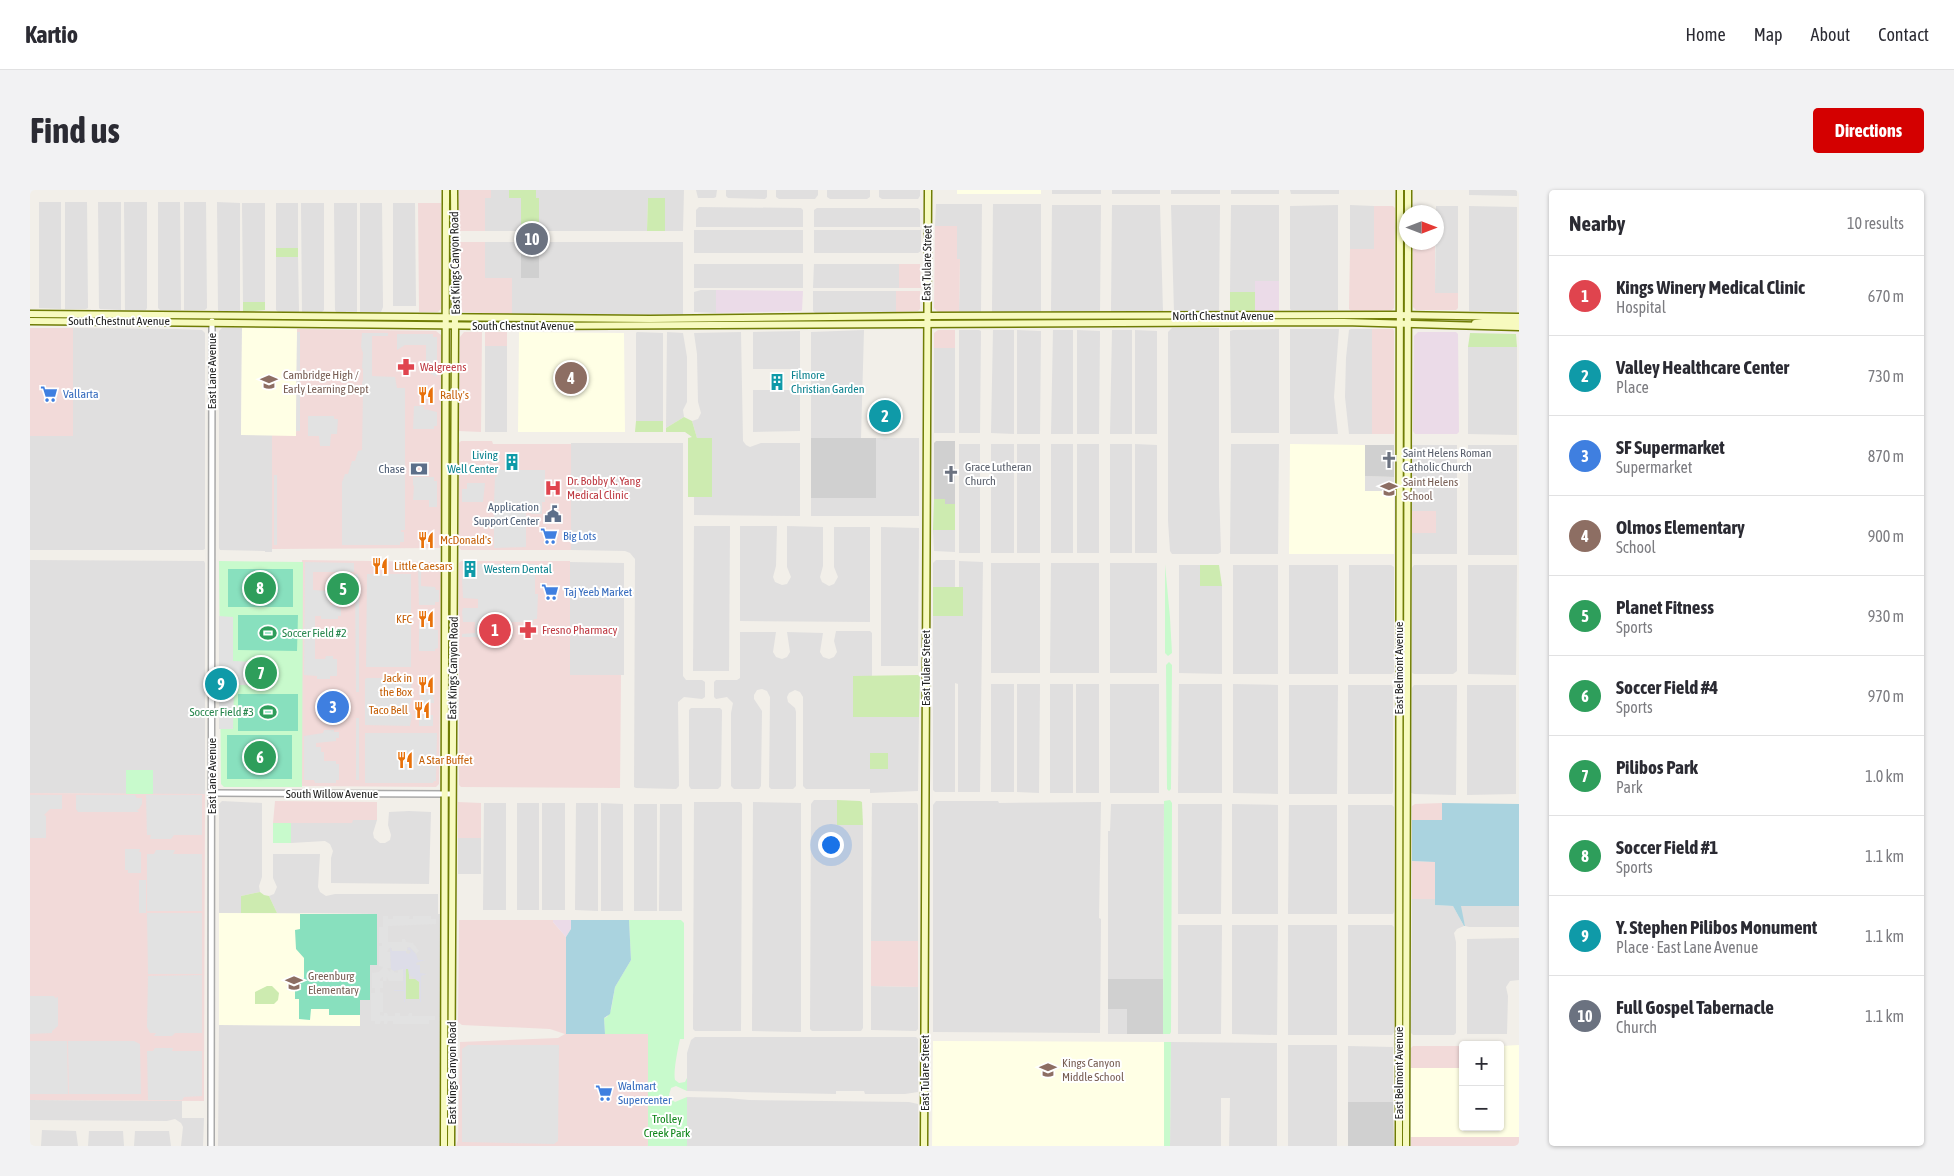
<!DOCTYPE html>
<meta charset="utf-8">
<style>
body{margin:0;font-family:"Asap Condensed",sans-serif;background:#f2f2f3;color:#2b2b33}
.controls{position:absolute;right:15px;bottom:15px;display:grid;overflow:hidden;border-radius:5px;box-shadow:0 1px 4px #0004}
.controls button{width:45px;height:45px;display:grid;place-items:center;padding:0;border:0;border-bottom:1px solid #e1e1e2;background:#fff;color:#2b2b33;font:25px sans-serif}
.compass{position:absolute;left:1369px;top:15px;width:45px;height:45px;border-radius:50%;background:#fff;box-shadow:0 1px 4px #0004;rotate:90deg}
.you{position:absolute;left:800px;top:654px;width:18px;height:18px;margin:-12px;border:4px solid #fff;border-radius:50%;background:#1a73e8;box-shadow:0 0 0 8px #1a73e833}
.badge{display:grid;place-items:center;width:32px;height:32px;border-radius:50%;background:#d40000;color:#fff;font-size:16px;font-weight:700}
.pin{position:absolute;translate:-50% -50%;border:2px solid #fff;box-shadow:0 1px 5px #0006}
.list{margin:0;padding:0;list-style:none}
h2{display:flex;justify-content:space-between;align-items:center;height:65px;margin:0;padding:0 20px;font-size:21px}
h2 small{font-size:16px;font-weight:400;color:#7c7c81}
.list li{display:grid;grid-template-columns:32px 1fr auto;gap:15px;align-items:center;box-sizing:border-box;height:80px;padding:0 20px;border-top:1px solid #e1e1e2}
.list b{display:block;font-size:19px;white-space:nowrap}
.list p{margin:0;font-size:16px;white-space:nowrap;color:#7c7c81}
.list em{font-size:16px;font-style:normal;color:#7c7c81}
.map{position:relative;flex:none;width:1489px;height:956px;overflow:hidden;border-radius:5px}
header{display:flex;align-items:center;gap:30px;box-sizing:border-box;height:70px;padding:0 25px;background:#fff;border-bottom:1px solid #e1e1e2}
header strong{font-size:24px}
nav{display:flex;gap:28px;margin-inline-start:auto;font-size:18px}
.intro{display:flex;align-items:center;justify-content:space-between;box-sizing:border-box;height:120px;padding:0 30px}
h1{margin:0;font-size:35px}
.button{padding:12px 22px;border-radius:5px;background:#d40000;color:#fff;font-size:18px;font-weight:700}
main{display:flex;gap:30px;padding:0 30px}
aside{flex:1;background:#fff;border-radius:5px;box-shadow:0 1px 4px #0004}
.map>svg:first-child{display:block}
.residential{fill:#e0dfdf}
.commercial{fill:#f2dad9}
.industrial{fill:#ebdbe8}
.education{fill:#ffffe5}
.religious{fill:#d0d0d0}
.grass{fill:#cdebb0}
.park{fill:#c8facc}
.pitch{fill:#88e0be}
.parking{fill:#e2e2e2}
.plaza{fill:#dddde8}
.water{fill:#aad3df}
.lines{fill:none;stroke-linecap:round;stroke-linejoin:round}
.tertiary-casing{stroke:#a9a9a9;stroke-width:8}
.secondary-casing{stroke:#707d05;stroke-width:9}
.tertiary{stroke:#fff;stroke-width:5}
.secondary{stroke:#f7fabf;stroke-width:6}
.labels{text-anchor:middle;stroke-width:4;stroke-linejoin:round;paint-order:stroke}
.street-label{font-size:12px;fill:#222;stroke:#fff}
.health-label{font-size:12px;fill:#be3a42;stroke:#fff;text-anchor:start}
.education-label{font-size:12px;fill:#785e54;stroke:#fff;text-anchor:start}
.culture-label{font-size:12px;fill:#0d838f;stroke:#fff;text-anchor:start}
.shop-label{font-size:12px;fill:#366cbe;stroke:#fff;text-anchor:start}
.food-label{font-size:12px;fill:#c56008;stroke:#fff;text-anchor:start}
.worship-label{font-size:12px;fill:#5b616d;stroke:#fff;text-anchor:start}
.service-label{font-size:12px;fill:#4e5e75;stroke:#fff;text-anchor:end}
.leisure-label{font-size:12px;fill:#27864d;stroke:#fff;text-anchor:start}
.park-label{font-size:12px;fill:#0c8416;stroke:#fff}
</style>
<header>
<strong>Kartio</strong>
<nav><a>Home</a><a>Map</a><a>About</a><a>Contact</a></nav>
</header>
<div class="intro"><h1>Find us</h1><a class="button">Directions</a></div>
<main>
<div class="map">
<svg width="1489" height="956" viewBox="0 0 1489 956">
<rect width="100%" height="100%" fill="#f2efe9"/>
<!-- residential -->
<g class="residential">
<polygon points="461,0 479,0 479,8 491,8 491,41 455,41 455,8 461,8"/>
<polygon points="506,0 654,0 653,41 635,41 635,8 618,8 617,41 509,41 509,8 506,8"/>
<polygon points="666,0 687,0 686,7 684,8 668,8"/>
<polygon points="696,0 737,0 737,7 735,9 698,8 696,6"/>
<polygon points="746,0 788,0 788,5 785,9 749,9 746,7"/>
<polygon points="797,0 840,0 840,7 837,9 800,9 797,7"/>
<polygon points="849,0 890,0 890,6 888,9 852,9 849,7"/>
<rect x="1022" y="0" width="49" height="4"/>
<rect x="1082" y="0" width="48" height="4"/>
<rect x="1141" y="0" width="49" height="4"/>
<rect x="1201" y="0" width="48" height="4"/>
<polygon points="1260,0 1309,0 1309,4 1261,4"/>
<polygon points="1439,0 1487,0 1487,6 1439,5"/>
<polygon points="9,12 31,12 31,119 9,118"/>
<polygon points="35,12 57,12 58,118 56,119 35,119"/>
<polygon points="68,12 91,12 91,120 70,119 69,118"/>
<polygon points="94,12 117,12 117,118 116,120 95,120"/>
<polygon points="128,12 150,12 151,120 130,120 128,118"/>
<polygon points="154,12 176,12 177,118 175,120 154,120"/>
<polygon points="187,12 210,13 210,122 189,122 188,120"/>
<polygon points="212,13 235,13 235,112 213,112"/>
<rect x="246" y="13" width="22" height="45"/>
<polygon points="271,13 294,13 294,120 292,122 272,122"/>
<polygon points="304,13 327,13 327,122 306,122 305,120"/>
<polygon points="330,13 352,13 353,117 351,122 330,122"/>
<polygon points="363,13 385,13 386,116 363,116"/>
<polygon points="906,14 952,14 951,122 929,122 930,69 927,69 927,37 905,36"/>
<polygon points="963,14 1011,14 1011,122 962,122"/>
<polygon points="1022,15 1071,15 1070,122 1021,122"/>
<polygon points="1082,15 1130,15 1133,122 1081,122"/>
<polygon points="1141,15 1190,15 1189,120 1188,121 1144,122"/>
<polygon points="1201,15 1249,15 1249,91 1225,91 1225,102 1200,102"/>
<polygon points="1308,15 1308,120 1261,120 1260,119 1260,16"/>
<polygon points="1320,15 1344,16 1344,59 1320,59"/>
<polygon points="1406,16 1428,16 1428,103 1405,103"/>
<polygon points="1439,16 1487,17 1487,122 1439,121"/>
<polygon points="669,17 771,18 773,20 773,37 666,37 666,20"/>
<polygon points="787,18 888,18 890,20 890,37 784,37 784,20"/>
<rect x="664" y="40" width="109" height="23"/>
<polygon points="784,40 891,40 891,61 888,63 784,63"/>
<polygon points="455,52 491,52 491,88 509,88 509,52 653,52 653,125 482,124 482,88 455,88"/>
<polygon points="246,67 268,67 269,122 248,122 246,120"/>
<rect x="664" y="74" width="109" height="24"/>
<polygon points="784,74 869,74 869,98 783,98"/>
<polygon points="671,100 686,100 686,123 664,122 664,102"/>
<polygon points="783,101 866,101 866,122 785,123 783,121"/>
<polygon points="43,138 145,139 172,140 175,143 175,359 173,360 0,360 0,246 43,246"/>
<polygon points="192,138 212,138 211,245 242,245 242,362 235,362 235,361 190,360 189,358 189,141"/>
<polygon points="1142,138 1189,138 1189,297 1191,362 1188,364 1142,364 1140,361 1138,331 1138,142"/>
<polygon points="1249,139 1249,243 1201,243 1200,141 1203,140"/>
<polygon points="1260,139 1309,139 1304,207 1308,244 1260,244"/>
<polygon points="1321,139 1342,139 1342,244 1319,244 1315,207 1316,168 1319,140"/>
<polygon points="834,140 831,248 781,248 781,142"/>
<polygon points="929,140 949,140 951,141 950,243 929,243"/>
<polygon points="963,140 984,140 984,244 961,243"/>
<polygon points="987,140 1011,141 1010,244 987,244"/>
<polygon points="1023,140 1043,140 1043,244 1021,244"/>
<polygon points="1047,140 1070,141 1069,244 1047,244"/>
<polygon points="1082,140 1102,140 1102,244 1080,244"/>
<polygon points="1105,140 1127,141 1127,244 1105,244"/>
<polygon points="770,141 770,179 723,179 723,142"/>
<polygon points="607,142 633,143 633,231 606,231 606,143"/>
<polygon points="637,142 653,143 657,167 657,212 653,220 654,227 636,238"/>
<polygon points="711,142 713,251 716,255 720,257 731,253 770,253 770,326 664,325 664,307 682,307 682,248 667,248 662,231 668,229 671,223 668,212 667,164 664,143"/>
<rect x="455" y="156" width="22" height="86"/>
<polygon points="1438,157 1487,157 1487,245 1438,244"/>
<rect x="904" y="158" width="21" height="85"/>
<polygon points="723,200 770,200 770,241 723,242"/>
<polygon points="846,248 889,248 889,326 781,326 781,308 846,308"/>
<polygon points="541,253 653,253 653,486 656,490 672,490 675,492 675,507 672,509 654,507 648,512 649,596 646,599 606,598 604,597 605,369 600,363 595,361 541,360"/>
<rect x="929" y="254" width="21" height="109"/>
<rect x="961" y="254" width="23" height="109"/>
<rect x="987" y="254" width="23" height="109"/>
<rect x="1021" y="254" width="22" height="109"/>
<rect x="1047" y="254" width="22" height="109"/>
<rect x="1080" y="254" width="22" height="109"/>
<polygon points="1105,254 1127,255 1127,363 1105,363"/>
<polygon points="1201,254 1249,254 1248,364 1200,364"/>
<polygon points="1382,255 1427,255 1427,364 1382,364 1382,343 1406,342 1406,321 1382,321"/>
<rect x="1438" y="255" width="49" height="110"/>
<polygon points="1335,286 1364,287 1364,301 1335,301"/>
<polygon points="664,336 700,336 699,481 663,481"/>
<polygon points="710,336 747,336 746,376 743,387 745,392 752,395 757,394 761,387 757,377 757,336 793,337 793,376 790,387 792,392 799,396 804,394 808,387 804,377 804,337 840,337 840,432 710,431"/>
<polygon points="851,337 889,338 888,476 851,476"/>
<polygon points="903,340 925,340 925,362 904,361"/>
<polygon points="0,370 174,371 175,373 175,604 123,604 122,580 96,580 96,604 0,603"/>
<polygon points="906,370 925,370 925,397 903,397 903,373"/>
<polygon points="929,371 953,372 950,602 928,602 928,494 925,493 925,602 905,602 903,600 903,426 933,426 933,397 929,397"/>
<polygon points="540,372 594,373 594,485 540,485"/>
<rect x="961" y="373" width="49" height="110"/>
<polygon points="1021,373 1069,373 1069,483 1020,483"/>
<rect x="1080" y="373" width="47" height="110"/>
<polygon points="1149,375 1170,375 1170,396 1192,396 1192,484 1149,483"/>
<rect x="1203" y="375" width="45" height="109"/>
<rect x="1259" y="375" width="49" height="109"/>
<polygon points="1319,375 1361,375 1364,377 1364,482 1362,484 1319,484"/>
<polygon points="1384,375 1427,375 1427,481 1423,484 1384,484 1382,483 1382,378"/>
<polygon points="1438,375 1487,375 1486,485 1438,484"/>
<polygon points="806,441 840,441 842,443 842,486 823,486 823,526 889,527 888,601 840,603 840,599 776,599 773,596 773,507 770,502 765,500 759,503 757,507 758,512 765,518 766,522 766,596 763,599 741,599 739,597 740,507 737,501 732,499 727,500 724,505 724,509 732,521 731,596 729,599 704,599 701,596 701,523 703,513 697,507 686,509 684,507 684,492 686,490 707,490 710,488 710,442 746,442 743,462 746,467 752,469 757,467 760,462 757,442 793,443 790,462 793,467 799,469 804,467 807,462 804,451"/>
<rect x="961" y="494" width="23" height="108"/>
<polygon points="987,494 1010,494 1009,603 987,602"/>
<rect x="1020" y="494" width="23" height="109"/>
<rect x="1046" y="494" width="23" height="109"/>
<rect x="1080" y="494" width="49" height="109"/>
<polygon points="1149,494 1192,494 1192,603 1148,603"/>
<polygon points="1203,494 1248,495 1248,604 1203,603"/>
<polygon points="1259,495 1308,495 1307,604 1259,604"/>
<polygon points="1318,495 1361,495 1363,497 1363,602 1362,604 1318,604"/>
<polygon points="1384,495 1427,495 1426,605 1384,604 1381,603 1382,498"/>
<polygon points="1437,495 1486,495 1486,604 1437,605"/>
<polygon points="661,518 690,518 692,520 691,596 688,599 661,599 659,596 659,520"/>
<polygon points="784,610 807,610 807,635 833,635 833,838 831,841 782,841 780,839 781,614"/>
<polygon points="192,611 232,613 232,687 229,696 230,702 211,706 211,723 189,723 189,614"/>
<polygon points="906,611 968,611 969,613 1071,612 1069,728 1071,729 1070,843 903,842 903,615"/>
<polygon points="664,612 710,612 712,614 711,841 665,841 663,839"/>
<polygon points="723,612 771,613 771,842 722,841"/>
<polygon points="454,613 476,613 476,720 453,720"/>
<rect x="487" y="613" width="22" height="107"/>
<rect x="512" y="613" width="23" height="107"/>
<polygon points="546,613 568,613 568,721 545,720"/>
<polygon points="571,613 593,614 593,721 571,721"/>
<polygon points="842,613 887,613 888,615 888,751 841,751"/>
<rect x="604" y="614" width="23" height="107"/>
<polygon points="630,614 652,614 652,721 629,721"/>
<polygon points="1081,614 1134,614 1133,789 1078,789 1078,641 1080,641"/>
<polygon points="1148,614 1192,614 1191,724 1148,724"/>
<polygon points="1202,614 1248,615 1248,724 1202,724"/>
<polygon points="1259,615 1307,615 1307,724 1258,724"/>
<polygon points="1318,615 1362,615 1364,617 1364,722 1363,724 1318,724"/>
<polygon points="379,621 401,622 399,694 301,693 301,668 303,661 300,654 295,651 261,653 261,633 322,633 322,630 347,630 343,643 344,648 350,653 355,653 360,650 361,645 358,635 359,622"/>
<rect x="428" y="648" width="23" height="36"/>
<polygon points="243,664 290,664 288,697 290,702 296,706 305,704 408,704 408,724 411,724 409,956 188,956 189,835 330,836 330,810 340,810 340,775 347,775 347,724 247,723 239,706 244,704 247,697 243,688"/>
<polygon points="1382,709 1405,709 1405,715 1423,716 1434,736 1427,739 1424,743 1426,752 1426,843 1424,845 1383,845 1381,843"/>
<polygon points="1430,716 1489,716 1489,737 1439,737 1435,736"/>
<polygon points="1148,735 1192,735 1191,844 1148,844"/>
<polygon points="1202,735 1248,735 1247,845 1202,844"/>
<rect x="1258" y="735" width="49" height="110"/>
<polygon points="1318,735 1362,735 1364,737 1364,842 1362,845 1318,845"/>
<polygon points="1489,748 1489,790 1480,791 1476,797 1478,806 1477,844 1437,844 1437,749"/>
<polygon points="841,796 888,797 888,839 886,841 841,840"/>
<rect x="1078" y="819" width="19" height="25"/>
<polygon points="665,847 886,847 888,849 888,902 875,904 835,904 834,901 806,901 806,904 657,901 657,863 661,850"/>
<polygon points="1141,852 1247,853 1247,956 1199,956 1200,908 1191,908 1191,956 1140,956"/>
<rect x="1258" y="855" width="49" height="101"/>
<polygon points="1318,856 1363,857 1363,912 1318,912"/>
<polygon points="657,907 698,908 719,910 879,912 888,914 888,956 657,956"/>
<polygon points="0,910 152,911 152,928 174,928 173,956 151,956 153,937 151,933 145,929 137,931 0,930"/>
<polygon points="12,940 46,941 48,956 11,956"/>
<polygon points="59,941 93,941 94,956 58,956"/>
<polygon points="105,941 139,941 141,956 104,956"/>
</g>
<!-- commercial -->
<g class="commercial">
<polygon points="429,0 461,0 461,8 455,8 455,41 429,41"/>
<polygon points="388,13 411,13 411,119 408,122 389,122"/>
<polygon points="1344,16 1363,16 1365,18 1364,118 1361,121 1321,121 1319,119 1320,59 1344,59"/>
<polygon points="905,36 927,36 927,69 930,69 929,122 908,122 904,118"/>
<polygon points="429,52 455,52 455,88 482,88 482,124 433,122 430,120"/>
<polygon points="1383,53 1405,53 1405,103 1428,103 1428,118 1426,120 1386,120 1383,117"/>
<polygon points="869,74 890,74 891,98 869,98"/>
<polygon points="866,101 890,101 890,119 888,121 866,122"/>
<rect x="0" y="138" width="43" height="108"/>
<polygon points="267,139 406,141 411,145 411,356 410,358 242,359 242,245 266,245"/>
<polygon points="1342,139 1363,139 1364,141 1364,244 1342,244"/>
<polygon points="908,140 925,140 925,158 904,158 904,143"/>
<polygon points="434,142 452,142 451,242 429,241 430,147"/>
<rect x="455" y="142" width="22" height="14"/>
<polygon points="431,251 462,251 463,254 541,254 541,360 431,360 429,357 429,253"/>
<rect x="1382" y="321" width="24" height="22"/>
<polygon points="272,370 409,372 411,374 409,594 406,597 272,596"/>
<polygon points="431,371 540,371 540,485 591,485 590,598 431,597 429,595 429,373"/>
<polygon points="0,603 175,604 174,911 0,910"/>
<polygon points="245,611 347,612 347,630 323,630 322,633 243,633"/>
<polygon points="428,612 451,613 451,648 428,648"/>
<polygon points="1412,613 1412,630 1382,630 1382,616 1385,614"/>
<polygon points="1382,671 1405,672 1405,709 1382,709"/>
<polygon points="429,730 523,730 523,732 536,747 536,844 618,844 618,956 426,956 428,950 430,852 528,848 535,844 520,839 432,835 428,832"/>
<polygon points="841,751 888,751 888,797 841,796"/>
<polygon points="1383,856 1433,856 1433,878 1381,878 1381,858"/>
<rect x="1381" y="947" width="108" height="9"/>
</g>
<!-- industrial -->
<g class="industrial">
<rect x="1225" y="91" width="24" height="30"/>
<polygon points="686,100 773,101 772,120 771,121 686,123"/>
<polygon points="1388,142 1426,142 1428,144 1429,242 1427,244 1385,244 1383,241 1384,146"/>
<polygon points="523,730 541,730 541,739 536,747 523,732"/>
</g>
<!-- education -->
<g class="education">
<rect x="927" y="0" width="84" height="4"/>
<polygon points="212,138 267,139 266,246 211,245"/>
<polygon points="489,142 594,143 595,242 488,242"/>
<polygon points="1260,254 1335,255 1335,301 1364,301 1364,364 1259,364"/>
<polygon points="189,723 347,724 347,775 340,775 340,810 330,810 330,836 189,835"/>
<polygon points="903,851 1134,852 1134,956 902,956"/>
<polygon points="1489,855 1489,947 1381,947 1381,878 1433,878 1433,937 1470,937 1470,856"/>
</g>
<!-- religious -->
<g class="religious">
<rect x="491" y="52" width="18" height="36"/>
<rect x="781" y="248" width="65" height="60"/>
<polygon points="906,251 925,251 925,314 915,315 915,309 904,309 904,253"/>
<polygon points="1335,255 1364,255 1364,287 1335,286"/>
<polygon points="1078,789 1133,789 1133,844 1097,844 1097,819 1078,819"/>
<polygon points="1318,912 1363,912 1364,956 1318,956"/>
</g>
<!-- grass -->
<g class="grass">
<polygon points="479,0 506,0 506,8 509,8 509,41 491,41 491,8 479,8"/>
<polygon points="618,8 635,8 635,41 617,41"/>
<rect x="246" y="58" width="22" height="9"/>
<rect x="1200" y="102" width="25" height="19"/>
<polygon points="213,112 235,112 235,120 213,122"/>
<polygon points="1440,143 1486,144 1487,157 1438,157"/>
<polygon points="654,227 662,231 667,248 682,248 682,307 658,307 658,248 662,247 655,242 636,242 636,238"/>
<polygon points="606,231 633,231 633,242 605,242"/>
<polygon points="904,309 915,309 915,314 925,314 925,340 903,340"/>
<polygon points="1170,375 1189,375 1192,396 1170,396"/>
<rect x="903" y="397" width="30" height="29"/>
<polygon points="888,485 890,487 889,527 823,527 823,486"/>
<rect x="840" y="563" width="18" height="16"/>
<polygon points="807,610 830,611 832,612 833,635 807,635"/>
<polygon points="230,702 234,705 239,706 247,723 211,723 211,706"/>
<polygon points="376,779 379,779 379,789 385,789 389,792 389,809 376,809"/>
<polygon points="237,796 242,796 249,803 248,810 244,814 225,814 225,802"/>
</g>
<!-- park -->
<g class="park">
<polygon points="189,371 273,372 272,597 194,597 191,594"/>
<polygon points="1135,374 1140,428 1142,463 1138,466 1135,463"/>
<polygon points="1139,472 1142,475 1141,599 1139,601 1137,599 1136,475"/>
<rect x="96" y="580" width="27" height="24"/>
<polygon points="1140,610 1142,613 1141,842 1140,844 1133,844 1134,614 1134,611"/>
<rect x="243" y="633" width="18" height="20"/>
<path d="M599,730H651L654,733V849H650C648,858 643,882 645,890L649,893L655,892L657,888V901L646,896L641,898L639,905L642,910L645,912L657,907V956H618V844H575L574,828L577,827L581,820L585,797L601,770Z"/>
<polygon points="1134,852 1141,852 1140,956 1134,956"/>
</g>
<!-- pitch -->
<g class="pitch">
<rect x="198" y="379" width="65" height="38"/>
<polygon points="208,425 268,425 267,461 208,460"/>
<rect x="208" y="504" width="60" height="37"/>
<rect x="197" y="545" width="65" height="44"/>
<polygon points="270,724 347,724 347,775 340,775 340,810 330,810 330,825 299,825 299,819 281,819 280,830 269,829 269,809 265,809 265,798 274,788 274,768 266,759 265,740 270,739"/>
</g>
<!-- parking -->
<g class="parking">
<polygon points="267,142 270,142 270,241 266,241"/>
<polygon points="332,143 358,143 358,146 342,146 342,186 365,187 367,198 375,198 375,340 371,340 371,342 374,342 374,352 370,352 370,355 312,355 312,292 315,284 318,284 322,271 325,271 328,261 332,260 333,201 332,193 333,190 333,179 332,178 333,163 331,157"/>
<polygon points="367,144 403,144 403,147 407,147 407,187 396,181 396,155 375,155 367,160"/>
<polygon points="384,216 394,216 394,219 407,222 407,236 404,236 404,239 383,239"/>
<polygon points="278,226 304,226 304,229 308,229 307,244 301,244 300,256 290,256 289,246 278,246"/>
<polygon points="467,280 515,280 515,312 512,312 512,324 501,324 501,316 495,313 464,313 465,287 467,287"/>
<rect x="244" y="285" width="3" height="70"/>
<polygon points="383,287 404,287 404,291 407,291 407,317 399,317 399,310 383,310 384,296 383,295"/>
<polygon points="437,293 455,293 453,312 432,312 432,299 437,299"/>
<polygon points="464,319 496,319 496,357 464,358"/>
<polygon points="275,372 324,373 324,382 283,382 283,400 297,401 297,404 300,404 300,415 307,415 307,418 311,418 311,426 308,426 308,429 291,429 291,426 285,426 285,469 295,469 296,466 303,466 303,469 307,469 307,486 300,486 300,489 287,489 287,486 274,485"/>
<polygon points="448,374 505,374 505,404 508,404 507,429 504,429 503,432 448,432 448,447 432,447 432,444 445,443 445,432 433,432 432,422 433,418 448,418 448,409 433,408 432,389 433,385 448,385"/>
<polygon points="388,376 391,376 391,396 405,397 406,400 409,400 409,412 405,412 405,415 389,415"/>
<polygon points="325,384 328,384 329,395 329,502 326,502"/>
<polygon points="337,384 381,384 381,477 336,477"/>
<polygon points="189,426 203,427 203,471 227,472 227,495 204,495 203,539 189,539"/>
<polygon points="389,434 401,434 404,440 408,440 408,458 405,459 405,461 389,461"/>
<polygon points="337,488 380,488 382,491 380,507 382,510 377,520 379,520 382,526 380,536 335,535 335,489"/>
<polygon points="389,502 403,502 404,513 391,513"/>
<rect x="389" y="525" width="14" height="11"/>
<rect x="326" y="528" width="3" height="62"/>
<polygon points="294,540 304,540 304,542 309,542 309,548 306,548 306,551 286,553 286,557 291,557 291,562 294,562 294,571 306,571 306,574 309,574 309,590 306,590 306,593 285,593 284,590 274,590 274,546 293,543"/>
<polygon points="335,543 407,543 406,591 404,591 403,593 335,593"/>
<polygon points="0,605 32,605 32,619 20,619 14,625 16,626 16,648 0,648"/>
<polygon points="46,605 105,605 107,608 112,608 112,614 109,619 107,620 109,622 48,622 46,619"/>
<polygon points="116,605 172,605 172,645 144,645 141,649 120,649 121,645 117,645"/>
<polygon points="95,659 110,659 109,662 111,662 111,683 98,683 98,680 95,680"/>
<polygon points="126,660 145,660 143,664 172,664 172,721 117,721 117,664 124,664"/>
<rect x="109" y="690" width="7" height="33"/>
<polygon points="117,723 172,723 172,784 118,784"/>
<polygon points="353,726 358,726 358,729 363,729 363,726 380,726 379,729 383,729 383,726 401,726 401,729 406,729 406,734 358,736 358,752 372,752 372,749 375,749 376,752 383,753 389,761 386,764 380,757 377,757 377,761 362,761 362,758 359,758 357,762 360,762 361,778 357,778 358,780 360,782 361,779 364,779 364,782 368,783 368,779 373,779 373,791 359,791 357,787 356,791 353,791 353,787 350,789 350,791 353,791 353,798 350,798 350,802 353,803 353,822 350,822 350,825 354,826 354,823 357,823 358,826 365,826 365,823 370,823 370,826 378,826 379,823 382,823 382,826 405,826 405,830 399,830 399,834 363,834 363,831 358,831 357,834 354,834 354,831 351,831 350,834 345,834 345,831 341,831 341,803 345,803 345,798 342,798 342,783 349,782 353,777 349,776 349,756 352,756 352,753 349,753 349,737 353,737"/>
<polygon points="172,785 172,843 145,843 142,846 124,846 126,843 120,843 117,837 118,786"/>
<polygon points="0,806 24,806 25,808 28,807 28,836 22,841 22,843 0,844"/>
<polygon points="0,851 37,851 38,904 0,904"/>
<polygon points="38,851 104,851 110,854 111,904 39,904"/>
<polygon points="438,855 529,855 528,951 524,954 432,952 432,859"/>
<polygon points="125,858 143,858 142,861 172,861 172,906 154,907 152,910 118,910 117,861 123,861"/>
</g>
<!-- plaza -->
<polygon class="plaza" points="360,757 362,761 376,761 376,763 379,764 381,761 377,759 379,757 386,764 388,770 395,770 386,773 387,775 390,775 390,783 397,784 391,786 391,812 390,812 390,792 379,785 378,779 375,779 375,812 374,812 374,801 364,801 364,800 374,800 374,792 371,791 374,791 374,788 373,779 364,781 361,779"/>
<!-- water -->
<g class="water">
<polygon points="1412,613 1489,614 1489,716 1431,716 1435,736 1434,736 1423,716 1405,715 1405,672 1382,671 1382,630 1412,630"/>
<polygon points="541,730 599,730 601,770 585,797 580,824 574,828 575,844 536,844 536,747 541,739"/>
</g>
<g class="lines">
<!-- tertiary casing -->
<g class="tertiary-casing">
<g id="tertiary">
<polyline points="182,603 422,604"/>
<polyline points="181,956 182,131"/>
</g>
</g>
<!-- secondary casing -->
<g class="secondary-casing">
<g id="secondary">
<polyline points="1378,22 1378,0"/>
<polyline points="0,124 620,129 897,126 1366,125 1489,127"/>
<polyline points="0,131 483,136 1314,132 1489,137"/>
<polyline points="1445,133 1453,132 1489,131"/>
<polyline points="414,956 416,0"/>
<polyline points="421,956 425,136 424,0"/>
<polyline points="894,956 898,0"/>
<polyline points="1369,956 1370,0"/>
<polyline points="1376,956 1378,52"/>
</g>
</g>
<!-- tertiary -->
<use href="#tertiary" class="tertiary"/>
<!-- secondary -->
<use href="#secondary" class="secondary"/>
</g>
<!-- icons -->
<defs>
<g id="pharmacy-bare" transform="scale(1.35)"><path d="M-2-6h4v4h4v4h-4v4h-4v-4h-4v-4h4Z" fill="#e0444e" stroke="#fff" stroke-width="2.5" paint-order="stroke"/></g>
<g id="school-bare" transform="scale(1.35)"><path d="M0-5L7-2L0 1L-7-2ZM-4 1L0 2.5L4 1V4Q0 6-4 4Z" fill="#8d6e63" stroke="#fff" stroke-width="2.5" paint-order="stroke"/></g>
<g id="building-bare" transform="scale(1.35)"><path d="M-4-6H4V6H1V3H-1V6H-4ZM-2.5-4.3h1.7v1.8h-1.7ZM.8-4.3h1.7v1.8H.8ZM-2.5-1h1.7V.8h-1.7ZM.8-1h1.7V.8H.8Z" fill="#0f9aa8" stroke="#fff" stroke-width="2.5" paint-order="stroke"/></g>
<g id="supermarket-bare" transform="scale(1.35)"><path d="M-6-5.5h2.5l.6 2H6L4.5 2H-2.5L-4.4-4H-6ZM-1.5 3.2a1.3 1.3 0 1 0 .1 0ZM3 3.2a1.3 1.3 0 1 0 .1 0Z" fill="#3f7fe0" stroke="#fff" stroke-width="2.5" paint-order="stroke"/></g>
<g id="restaurant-bare" transform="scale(1.35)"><path d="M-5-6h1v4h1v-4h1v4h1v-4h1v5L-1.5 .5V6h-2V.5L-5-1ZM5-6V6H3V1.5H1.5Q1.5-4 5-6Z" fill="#e8710a" stroke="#fff" stroke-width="2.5" paint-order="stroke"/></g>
<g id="church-bare" transform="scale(1.35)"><path d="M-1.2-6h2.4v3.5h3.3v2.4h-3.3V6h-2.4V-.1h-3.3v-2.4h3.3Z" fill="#6b7280" stroke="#fff" stroke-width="2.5" paint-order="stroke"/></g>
<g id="bank-bare" transform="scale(1.35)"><path d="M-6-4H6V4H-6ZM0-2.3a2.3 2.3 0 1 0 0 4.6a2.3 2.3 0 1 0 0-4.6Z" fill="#5c6f8a" stroke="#fff" stroke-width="2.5" paint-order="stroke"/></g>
<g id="hospital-bare" transform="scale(1.35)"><path d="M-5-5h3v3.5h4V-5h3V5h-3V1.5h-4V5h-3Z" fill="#e0444e" stroke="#fff" stroke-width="2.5" paint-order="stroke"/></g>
<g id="civic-bare" transform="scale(1.35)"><path d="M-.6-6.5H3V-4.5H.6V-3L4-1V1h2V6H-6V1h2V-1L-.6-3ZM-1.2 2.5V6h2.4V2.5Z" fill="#5c6f8a" stroke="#fff" stroke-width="2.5" paint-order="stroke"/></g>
<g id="stadium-bare" transform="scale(1.35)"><path d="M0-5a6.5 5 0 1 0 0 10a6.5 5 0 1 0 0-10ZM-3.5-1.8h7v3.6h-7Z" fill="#2e9e5b" stroke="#fff" stroke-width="2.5" paint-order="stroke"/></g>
</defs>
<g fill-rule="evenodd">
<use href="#pharmacy-bare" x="376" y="177"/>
<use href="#school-bare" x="239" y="192"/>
<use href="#building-bare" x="747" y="192"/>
<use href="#supermarket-bare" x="19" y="204"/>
<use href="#restaurant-bare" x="396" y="205"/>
<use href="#church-bare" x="1359" y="270"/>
<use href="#building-bare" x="482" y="272"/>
<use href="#bank-bare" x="389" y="279"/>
<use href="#church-bare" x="921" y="284"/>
<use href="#hospital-bare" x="523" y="298"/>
<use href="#school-bare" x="1359" y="299"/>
<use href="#civic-bare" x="523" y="324"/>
<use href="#supermarket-bare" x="519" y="346"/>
<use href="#restaurant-bare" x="396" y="350"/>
<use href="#restaurant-bare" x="350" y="376"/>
<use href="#building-bare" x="440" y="379"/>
<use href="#supermarket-bare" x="520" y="402"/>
<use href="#restaurant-bare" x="396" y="429"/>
<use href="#pharmacy-bare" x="498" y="440"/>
<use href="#stadium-bare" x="238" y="443"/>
<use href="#restaurant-bare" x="396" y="495"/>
<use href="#restaurant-bare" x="392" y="520"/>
<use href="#stadium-bare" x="238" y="522"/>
<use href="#restaurant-bare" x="375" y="570"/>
<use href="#school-bare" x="264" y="793"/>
<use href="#school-bare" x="1018" y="880"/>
<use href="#supermarket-bare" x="574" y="903"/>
</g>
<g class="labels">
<!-- street labels -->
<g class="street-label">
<text transform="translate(425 73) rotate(-91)" y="4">East Kings Canyon Road</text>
<text transform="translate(897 73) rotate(-89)" y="4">East Tulare Street</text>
<text x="1193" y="130">North Chestnut Avenue</text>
<text x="89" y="135">South Chestnut Avenue</text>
<text x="493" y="140">South Chestnut Avenue</text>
<text transform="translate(182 181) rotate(-90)" y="4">East Lane Avenue</text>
<text transform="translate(423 478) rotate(-89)" y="4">East Kings Canyon Road</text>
<text transform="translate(896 478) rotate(-90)" y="4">East Tulare Street</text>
<text transform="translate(1369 478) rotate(-90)" y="4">East Belmont Avenue</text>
<text transform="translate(182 586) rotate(-90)" y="4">East Lane Avenue</text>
<text x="302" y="608">South Willow Avenue</text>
<text transform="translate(422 883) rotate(-90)" y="4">East Kings Canyon Road</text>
<text transform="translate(895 883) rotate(-90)" y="4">East Tulare Street</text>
<text transform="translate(1369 883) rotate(-90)" y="4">East Belmont Avenue</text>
</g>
<!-- health labels -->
<g class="health-label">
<text x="390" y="181">Walgreens</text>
<text x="537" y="295">Dr. Bobby K. Yang<tspan x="537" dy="14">Medical Clinic</tspan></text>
<text x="512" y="444">Fresno Pharmacy</text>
</g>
<!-- education labels -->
<g class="education-label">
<text x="253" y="189">Cambridge High /<tspan x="253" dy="14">Early Learning Dept</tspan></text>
<text x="1373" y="296">Saint Helens<tspan x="1373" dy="14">School</tspan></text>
<text x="278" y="790">Greenburg<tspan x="278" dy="14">Elementary</tspan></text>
<text x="1032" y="877">Kings Canyon<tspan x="1032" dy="14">Middle School</tspan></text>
</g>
<!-- culture labels -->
<g class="culture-label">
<text x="761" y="189">Filmore<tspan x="761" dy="14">Christian Garden</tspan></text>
<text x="468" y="269" text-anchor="end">Living<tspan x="468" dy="14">Well Center</tspan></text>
<text x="454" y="383">Western Dental</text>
</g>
<!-- shop labels -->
<g class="shop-label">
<text x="33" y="208">Vallarta</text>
<text x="533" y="350">Big Lots</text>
<text x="534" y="406">Taj Yeeb Market</text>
<text x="588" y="900">Walmart<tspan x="588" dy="14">Supercenter</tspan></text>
</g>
<!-- food labels -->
<g class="food-label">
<text x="410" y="209">Rally's</text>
<text x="410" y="354">McDonald's</text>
<text x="364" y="380">Little Caesars</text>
<text x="382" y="433" text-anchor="end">KFC</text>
<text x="382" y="492" text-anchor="end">Jack in<tspan x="382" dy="14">the Box</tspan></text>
<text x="378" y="524" text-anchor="end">Taco Bell</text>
<text x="389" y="574">A Star Buffet</text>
</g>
<!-- worship labels -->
<g class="worship-label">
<text x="1373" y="267">Saint Helens Roman<tspan x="1373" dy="14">Catholic Church</tspan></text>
<text x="935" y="281">Grace Lutheran<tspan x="935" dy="14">Church</tspan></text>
</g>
<!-- service labels -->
<g class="service-label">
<text x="375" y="283">Chase</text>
<text x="509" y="321">Application<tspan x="509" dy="14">Support Center</tspan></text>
</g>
<!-- leisure labels -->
<g class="leisure-label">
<text x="252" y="447">Soccer Field #2</text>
<text x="224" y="526" text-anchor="end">Soccer Field #3</text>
</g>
<!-- park labels -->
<g class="park-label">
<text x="637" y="933">Trolley<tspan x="637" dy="14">Creek Park</tspan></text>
</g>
</g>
</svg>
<div class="controls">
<button>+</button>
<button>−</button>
</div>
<svg class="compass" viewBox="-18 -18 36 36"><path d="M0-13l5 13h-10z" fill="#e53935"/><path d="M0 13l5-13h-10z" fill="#7c7c81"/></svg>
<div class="you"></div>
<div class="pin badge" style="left:465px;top:440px;background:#e0444e">1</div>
<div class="pin badge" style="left:855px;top:226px;background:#0f9aa8">2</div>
<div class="pin badge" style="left:303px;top:517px;background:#3f7fe0">3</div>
<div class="pin badge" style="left:541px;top:188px;background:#8d6e63">4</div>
<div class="pin badge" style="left:313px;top:399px;background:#2e9e5b">5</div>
<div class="pin badge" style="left:230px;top:567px;background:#2e9e5b">6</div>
<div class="pin badge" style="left:231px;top:483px;background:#2e9e5b">7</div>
<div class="pin badge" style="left:230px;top:398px;background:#2e9e5b">8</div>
<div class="pin badge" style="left:191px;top:494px;background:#0f9aa8">9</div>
<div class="pin badge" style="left:502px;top:49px;background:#6b7280">10</div>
</div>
<aside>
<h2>Nearby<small>10 results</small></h2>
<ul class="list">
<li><span class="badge" style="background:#e0444e">1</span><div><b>Kings Winery Medical Clinic</b><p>Hospital</p></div><em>670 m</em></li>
<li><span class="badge" style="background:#0f9aa8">2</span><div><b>Valley Healthcare Center</b><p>Place</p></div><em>730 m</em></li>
<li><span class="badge" style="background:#3f7fe0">3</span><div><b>SF Supermarket</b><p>Supermarket</p></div><em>870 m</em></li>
<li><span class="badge" style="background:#8d6e63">4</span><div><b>Olmos Elementary</b><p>School</p></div><em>900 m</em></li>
<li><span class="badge" style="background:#2e9e5b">5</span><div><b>Planet Fitness</b><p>Sports</p></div><em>930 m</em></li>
<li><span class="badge" style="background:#2e9e5b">6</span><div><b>Soccer Field #4</b><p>Sports</p></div><em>970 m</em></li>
<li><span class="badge" style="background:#2e9e5b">7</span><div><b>Pilibos Park</b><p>Park</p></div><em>1.0 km</em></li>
<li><span class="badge" style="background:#2e9e5b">8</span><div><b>Soccer Field #1</b><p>Sports</p></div><em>1.1 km</em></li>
<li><span class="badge" style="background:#0f9aa8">9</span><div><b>Y. Stephen Pilibos Monument</b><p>Place · East Lane Avenue</p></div><em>1.1 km</em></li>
<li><span class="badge" style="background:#6b7280">10</span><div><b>Full Gospel Tabernacle</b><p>Church</p></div><em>1.1 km</em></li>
</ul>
</aside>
</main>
